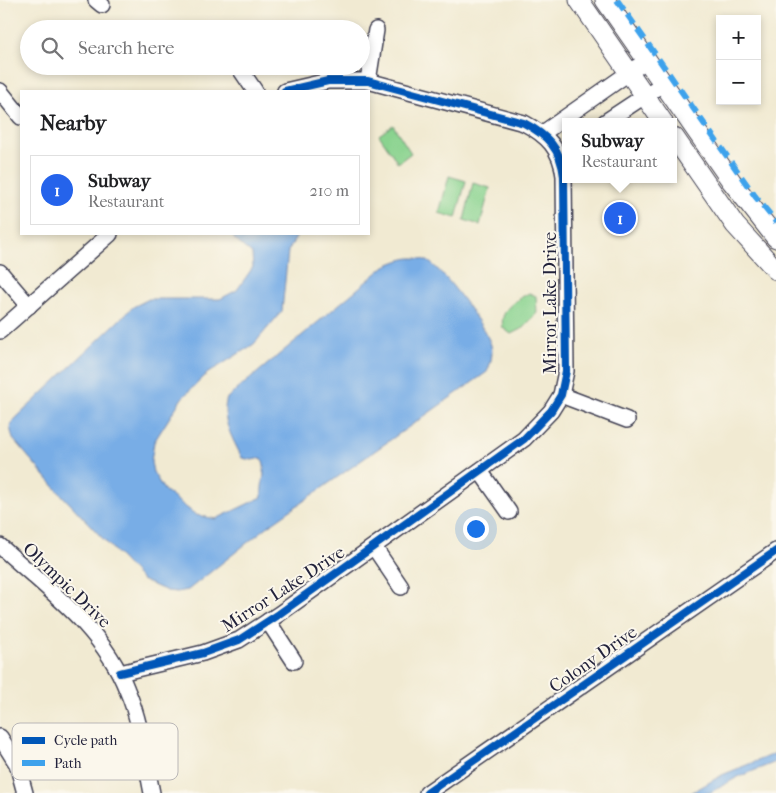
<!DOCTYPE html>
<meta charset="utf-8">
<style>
body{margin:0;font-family:"IM FELL French Canon",serif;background:#f6f6f6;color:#202124}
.controls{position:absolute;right:15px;top:15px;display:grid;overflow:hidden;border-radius:0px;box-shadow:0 2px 8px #0003}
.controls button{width:45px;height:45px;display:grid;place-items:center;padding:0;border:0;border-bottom:1px solid #e0e0e0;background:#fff;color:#202124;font:25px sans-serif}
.you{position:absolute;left:475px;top:528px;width:18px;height:18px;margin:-12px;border:4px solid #fff;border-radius:50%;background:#1a73e8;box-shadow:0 0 0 8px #1a73e833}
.badge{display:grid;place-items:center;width:32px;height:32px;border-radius:50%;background:#2563eb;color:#fff;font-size:16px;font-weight:700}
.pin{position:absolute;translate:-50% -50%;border:2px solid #fff;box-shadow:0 1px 5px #0006}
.popup{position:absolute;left:562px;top:118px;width:115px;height:65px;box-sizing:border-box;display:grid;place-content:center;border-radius:0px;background:#fff;filter:drop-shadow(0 1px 4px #0005);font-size:16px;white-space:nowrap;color:#757577}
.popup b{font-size:19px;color:#202124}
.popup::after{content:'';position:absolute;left:50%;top:100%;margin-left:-10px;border:10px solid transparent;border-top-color:#fff}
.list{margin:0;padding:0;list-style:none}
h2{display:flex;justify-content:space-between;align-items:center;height:65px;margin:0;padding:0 20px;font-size:21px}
h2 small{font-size:16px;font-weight:400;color:#757577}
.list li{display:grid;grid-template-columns:32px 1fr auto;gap:15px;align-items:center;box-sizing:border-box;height:70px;margin:0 10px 10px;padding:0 10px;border:1px solid #e0e0e0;border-radius:0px}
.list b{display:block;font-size:19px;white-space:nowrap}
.list p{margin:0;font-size:16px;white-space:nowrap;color:#757577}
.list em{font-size:16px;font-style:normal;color:#757577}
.icon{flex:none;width:28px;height:28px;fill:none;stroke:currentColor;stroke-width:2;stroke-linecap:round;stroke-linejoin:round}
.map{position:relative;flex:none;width:776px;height:793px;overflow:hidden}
.search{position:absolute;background:#fff;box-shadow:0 2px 8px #0003;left:20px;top:20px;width:350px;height:55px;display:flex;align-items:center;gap:12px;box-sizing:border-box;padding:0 18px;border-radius:28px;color:#757577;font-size:19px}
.panel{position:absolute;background:#fff;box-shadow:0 2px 8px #0003;left:20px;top:90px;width:350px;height:145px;border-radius:0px}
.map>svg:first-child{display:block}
.green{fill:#8ad38f;stroke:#567a65}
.water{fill:#78ade6;stroke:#4d6890}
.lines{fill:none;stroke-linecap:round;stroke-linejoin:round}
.minor-casing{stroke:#414052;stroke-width:18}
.major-casing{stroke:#414052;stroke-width:21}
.minor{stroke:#fff;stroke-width:15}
.major{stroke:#fff;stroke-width:19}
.quiet{stroke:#3ea2ec;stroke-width:6;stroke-dasharray:12 6;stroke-linecap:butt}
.cycleway-casing{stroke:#fbf7ec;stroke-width:11}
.cycleway{stroke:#0057b8;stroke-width:8}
.labels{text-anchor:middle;stroke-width:4;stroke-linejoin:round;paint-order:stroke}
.street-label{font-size:18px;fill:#22223b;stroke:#fbf7ec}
.key{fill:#fbf7ec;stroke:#bab7b7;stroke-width:1}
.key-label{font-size:14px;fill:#22223b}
</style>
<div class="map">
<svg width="776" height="793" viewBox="0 0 776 793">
<rect width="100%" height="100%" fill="#fbf7ec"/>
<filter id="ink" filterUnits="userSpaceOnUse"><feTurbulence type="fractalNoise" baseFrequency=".02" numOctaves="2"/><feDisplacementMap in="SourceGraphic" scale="10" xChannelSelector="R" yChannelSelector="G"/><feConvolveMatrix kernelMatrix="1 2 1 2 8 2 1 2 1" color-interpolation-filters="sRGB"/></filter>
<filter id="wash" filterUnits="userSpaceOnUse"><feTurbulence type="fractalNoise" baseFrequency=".0096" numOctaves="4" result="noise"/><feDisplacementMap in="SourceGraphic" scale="20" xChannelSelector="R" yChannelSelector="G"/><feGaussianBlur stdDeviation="1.12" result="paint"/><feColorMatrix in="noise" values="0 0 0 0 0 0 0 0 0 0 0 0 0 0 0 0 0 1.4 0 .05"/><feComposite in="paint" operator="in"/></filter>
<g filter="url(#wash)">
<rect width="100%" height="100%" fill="#f1ead2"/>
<!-- green -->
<g class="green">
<polygon points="393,125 411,153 398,163 379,135"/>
<polygon points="449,176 466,181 456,218 439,213"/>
<polygon points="473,183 490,188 480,225 464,220"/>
<path d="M529,293L536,296L537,313L523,328L511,334L503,328C499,309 515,301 529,293Z"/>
</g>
<!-- water -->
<g class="water">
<path d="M233,234H298L288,251L282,311L254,344L208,373L182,398L154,442L151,462L153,472L164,490L196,515L216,519L262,497C260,483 268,472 262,458L252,460L242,458C233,439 220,419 227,398L385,266C399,260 410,255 425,260C441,265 483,325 490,342C494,352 491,363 487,372L271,524L188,590L177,592L167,591L142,580L57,490L13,439L10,427L15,419L133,307L149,299H220L237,290L253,267L252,254L234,239Z"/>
<polygon points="776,753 776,762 738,777 709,793 691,793 722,775"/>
</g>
</g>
<g filter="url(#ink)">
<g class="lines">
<!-- minor casing -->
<g class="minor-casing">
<g id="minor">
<polyline points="96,0 102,5"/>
<polyline points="238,66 255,91"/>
<polyline points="368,81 376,30"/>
<polyline points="0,91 21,117"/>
<polyline points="605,122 664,83"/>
<polyline points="543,133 647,60"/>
<polyline points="0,272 29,306"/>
<polyline points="0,331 110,234"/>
<polyline points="561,395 627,420"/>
<polyline points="480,471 509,512"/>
<path d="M0,546C47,589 103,628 127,690C141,722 145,759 152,793"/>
<polyline points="374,547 401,587"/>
<polyline points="268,621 294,661"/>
<path d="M120,673L203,653L239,640L279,614L524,439L551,411L561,395L566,371L564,176C561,149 547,135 524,123L368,81H328L285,91"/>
<polyline points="0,737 17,764 25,793"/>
<polyline points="427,793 776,551"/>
</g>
</g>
<!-- major casing -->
<g class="major-casing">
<g id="major">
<polyline points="579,0 663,122"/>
<polyline points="605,0 732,182 776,238"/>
<polyline points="674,137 735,225 776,270"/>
</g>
</g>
<!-- minor -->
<use href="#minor" class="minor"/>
<!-- major -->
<use href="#major" class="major"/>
<!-- quiet -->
<polyline class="quiet" points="617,0 755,196 776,222"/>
<!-- cycleway casing -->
<g class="cycleway-casing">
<g id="cycleway">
<path d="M120,673L203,653L239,640L279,614L524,439L551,411L561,395L566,371L564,176C561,149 547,135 524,123L368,81H328L285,91"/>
<polyline points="427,793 776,551"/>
</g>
</g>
<!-- cycleway -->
<use href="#cycleway" class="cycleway"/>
</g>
</g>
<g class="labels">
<!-- street labels -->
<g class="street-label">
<text transform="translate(550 303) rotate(-90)" y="6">Mirror Lake Drive</text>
<text transform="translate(67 585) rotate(44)" y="6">Olympic Drive</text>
<text transform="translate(283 589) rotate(-33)" y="6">Mirror Lake Drive</text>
<text transform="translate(593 659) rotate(-35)" y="6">Colony Drive</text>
</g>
</g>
<!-- legend -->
<rect x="12" y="723" width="166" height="57" rx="8" class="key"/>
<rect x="22" y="737" width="23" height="7" fill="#0057b8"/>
<rect x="22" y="760" width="23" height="6" fill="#3ea2ec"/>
<g class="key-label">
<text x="54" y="745">Cycle path</text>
<text x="54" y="768">Path</text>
</g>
</svg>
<div class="controls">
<button>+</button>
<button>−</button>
</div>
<div class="you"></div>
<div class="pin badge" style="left:620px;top:218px">1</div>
<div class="popup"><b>Subway</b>Restaurant</div>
<div class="search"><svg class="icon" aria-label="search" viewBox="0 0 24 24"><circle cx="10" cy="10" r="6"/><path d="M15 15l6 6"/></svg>Search here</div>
<section class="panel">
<h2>Nearby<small></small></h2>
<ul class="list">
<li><span class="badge">1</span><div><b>Subway</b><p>Restaurant</p></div><em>210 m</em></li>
</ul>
</section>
</div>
